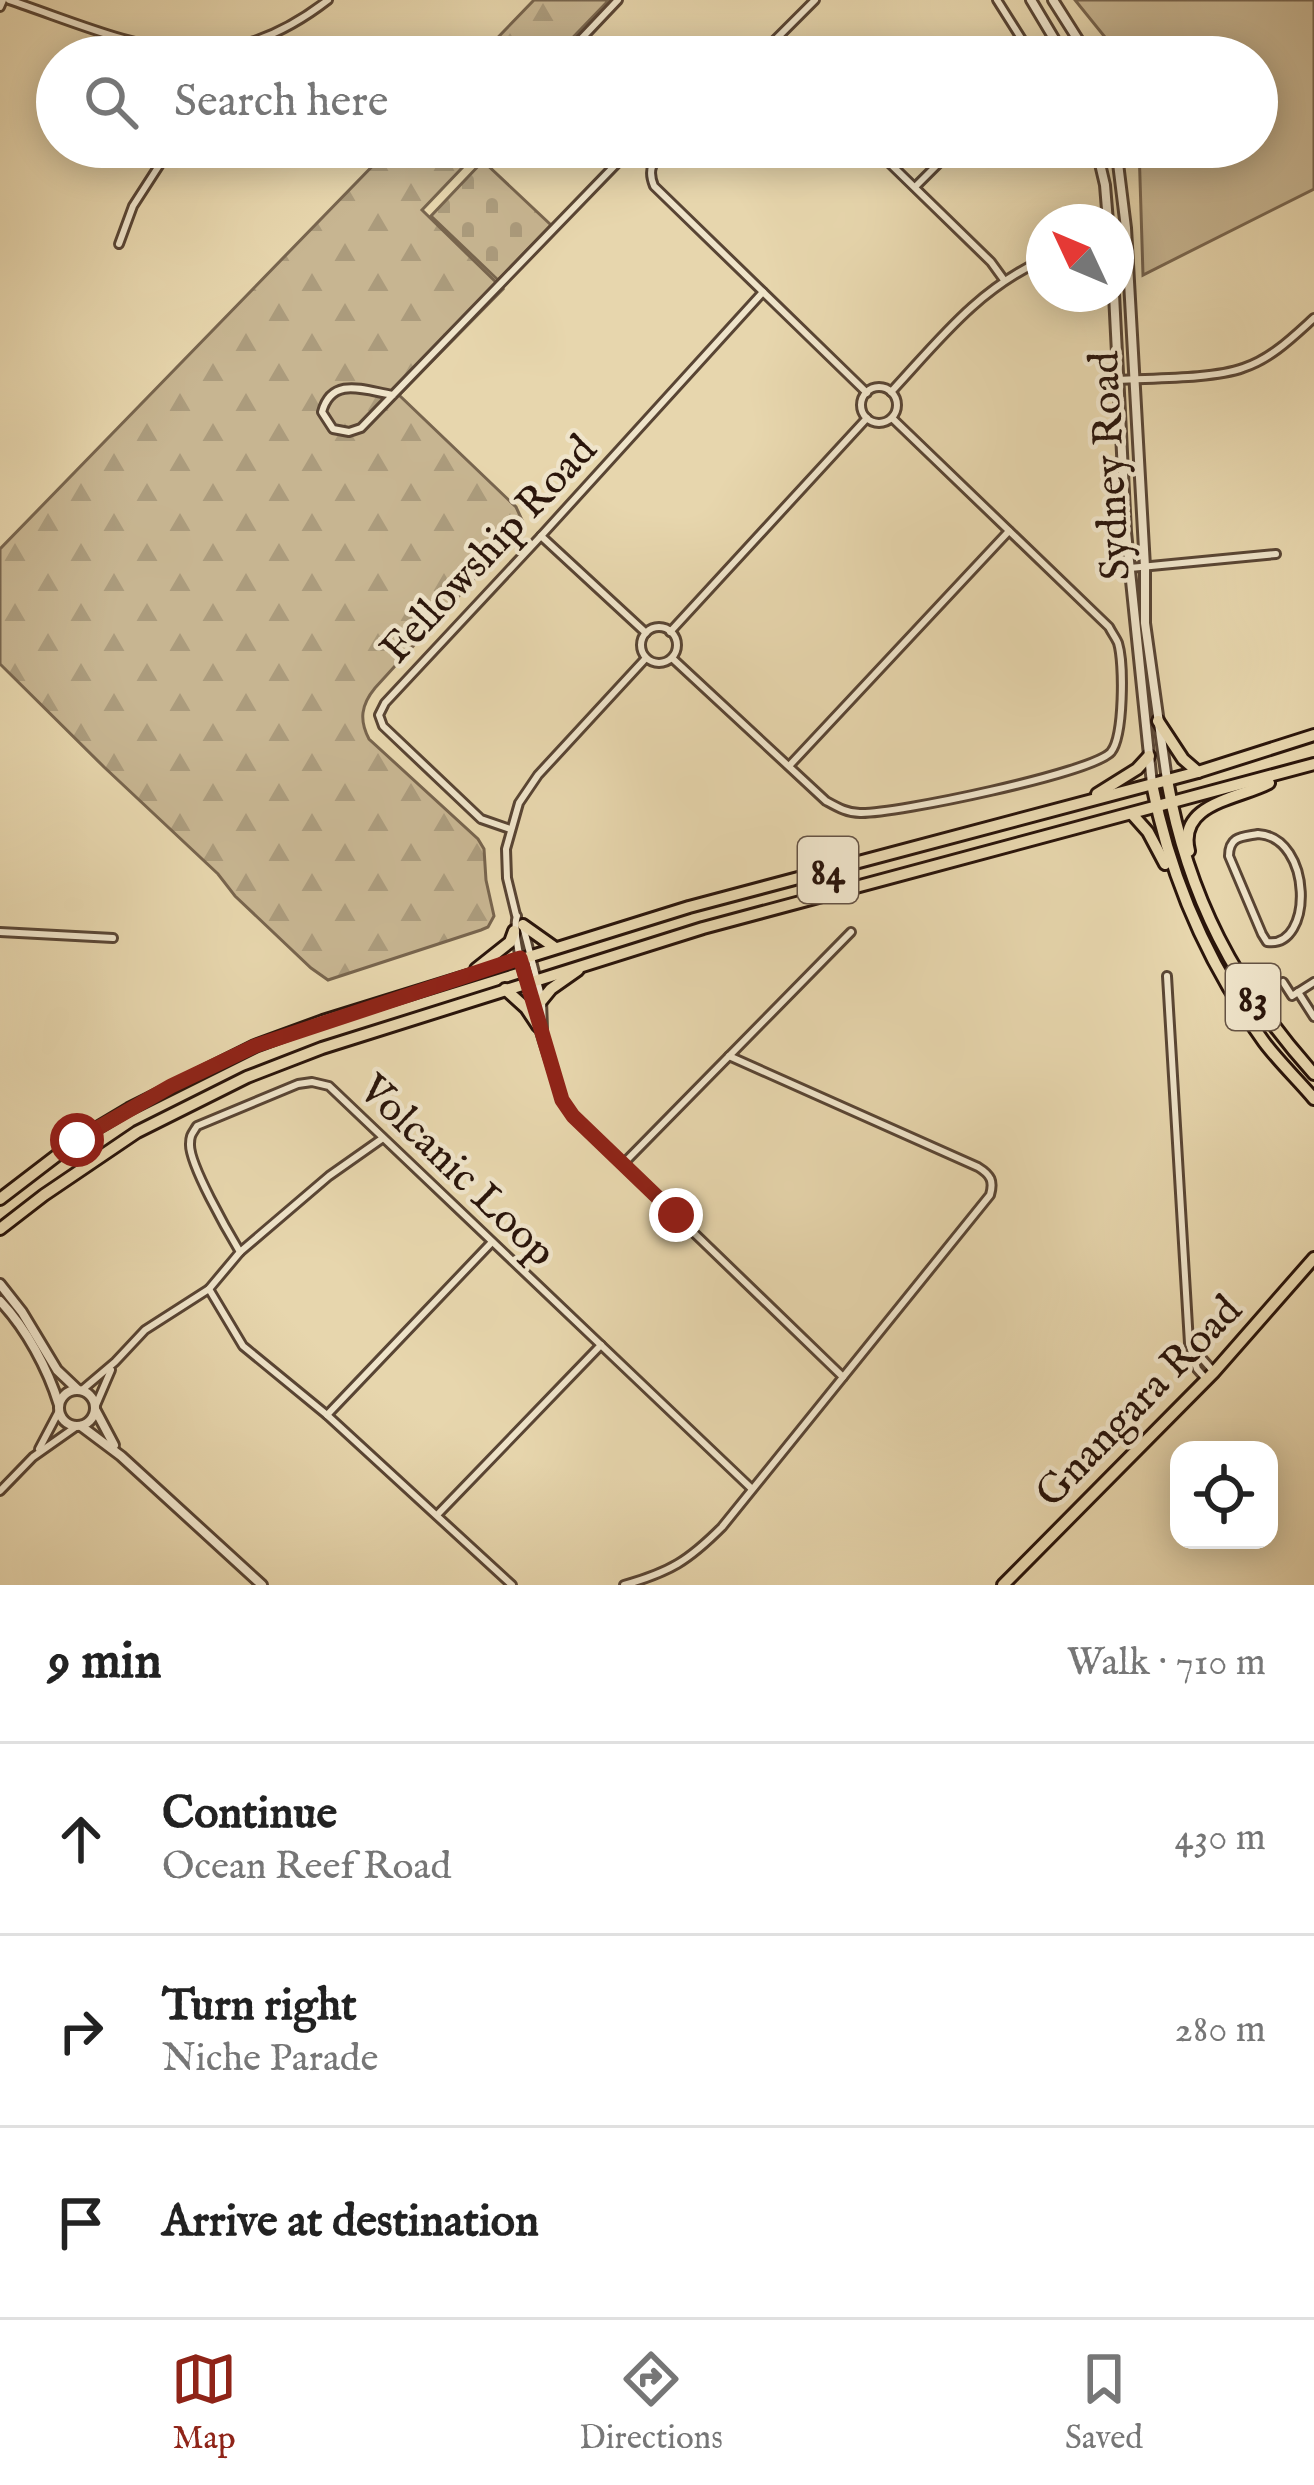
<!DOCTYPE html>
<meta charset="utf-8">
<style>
body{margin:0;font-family:"IM FELL English",serif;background:#f2f2f2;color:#222}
.controls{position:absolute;right:36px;bottom:36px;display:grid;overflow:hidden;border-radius:24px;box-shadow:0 6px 30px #0003}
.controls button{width:108px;height:108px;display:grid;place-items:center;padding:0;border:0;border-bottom:3px solid #e0e0e0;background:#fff;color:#222;font:60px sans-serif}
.compass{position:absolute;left:1026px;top:204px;width:108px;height:108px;border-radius:50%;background:#fff;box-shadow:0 6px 30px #0003;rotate:314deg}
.stop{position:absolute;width:36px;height:36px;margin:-27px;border:9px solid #8f2418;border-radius:50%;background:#fff}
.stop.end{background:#8f2418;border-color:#fff;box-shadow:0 3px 12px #0008}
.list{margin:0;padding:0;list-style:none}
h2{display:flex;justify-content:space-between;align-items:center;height:156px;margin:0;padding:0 48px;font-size:51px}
h2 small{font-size:39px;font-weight:400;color:#767676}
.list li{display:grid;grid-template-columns:78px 1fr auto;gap:36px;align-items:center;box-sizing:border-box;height:192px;padding:0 48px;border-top:3px solid #e0e0e0}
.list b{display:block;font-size:45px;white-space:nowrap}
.list p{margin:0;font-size:39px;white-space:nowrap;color:#767676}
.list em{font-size:39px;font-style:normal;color:#767676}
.icon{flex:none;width:66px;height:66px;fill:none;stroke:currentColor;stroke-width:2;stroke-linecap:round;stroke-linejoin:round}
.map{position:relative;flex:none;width:1314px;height:1585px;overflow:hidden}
.search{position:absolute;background:#fff;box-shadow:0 6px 30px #0003;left:36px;right:36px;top:36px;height:132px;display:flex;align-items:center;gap:30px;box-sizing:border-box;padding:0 42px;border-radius:66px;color:#767676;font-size:45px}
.sheet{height:732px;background:#fff}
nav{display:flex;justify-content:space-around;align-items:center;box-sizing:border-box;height:168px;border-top:3px solid #e0e0e0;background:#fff;font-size:33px;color:#767676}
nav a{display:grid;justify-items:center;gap:6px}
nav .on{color:#8f2418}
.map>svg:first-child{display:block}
.green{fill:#c7b591;stroke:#78654e;stroke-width:3}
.forest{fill:url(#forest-firs);stroke:#78654e;stroke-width:3}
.cemetery{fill:url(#cemetery-stones);stroke:#78654e;stroke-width:3}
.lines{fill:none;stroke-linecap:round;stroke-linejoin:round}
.minor-casing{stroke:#594534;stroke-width:12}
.tertiary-casing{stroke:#594534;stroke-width:14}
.primary-casing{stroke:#2a150b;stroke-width:16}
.minor{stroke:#efe4ca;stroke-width:6}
.tertiary{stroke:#efe4ca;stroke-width:8}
.primary{stroke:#e7d6ad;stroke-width:10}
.route{stroke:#8f2418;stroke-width:15}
.labels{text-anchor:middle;stroke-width:9;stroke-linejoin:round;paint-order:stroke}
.shield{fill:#efe4ca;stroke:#655344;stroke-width:3}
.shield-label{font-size:39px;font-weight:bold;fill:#2a150b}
.street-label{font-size:42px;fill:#2a150b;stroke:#efe4ca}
</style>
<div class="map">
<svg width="1314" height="1585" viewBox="0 0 1314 1585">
<defs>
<pattern id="forest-firs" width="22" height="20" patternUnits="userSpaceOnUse" patternTransform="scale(3)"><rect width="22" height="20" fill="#c7b591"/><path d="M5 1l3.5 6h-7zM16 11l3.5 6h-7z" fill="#ab9b7c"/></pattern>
<pattern id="cemetery-stones" width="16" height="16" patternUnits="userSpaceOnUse" patternTransform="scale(3)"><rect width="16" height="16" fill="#c7b591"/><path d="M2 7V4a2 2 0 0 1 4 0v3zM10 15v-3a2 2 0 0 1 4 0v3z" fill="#ab9b7c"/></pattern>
</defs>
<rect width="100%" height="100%" fill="#e7d6ad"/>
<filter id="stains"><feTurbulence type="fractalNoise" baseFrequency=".00167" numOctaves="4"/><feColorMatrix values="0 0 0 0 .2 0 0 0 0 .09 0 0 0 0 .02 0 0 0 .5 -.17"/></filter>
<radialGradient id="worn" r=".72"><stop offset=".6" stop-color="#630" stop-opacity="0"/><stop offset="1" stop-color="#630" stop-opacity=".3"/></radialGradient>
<!-- green -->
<polygon class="green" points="1075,0 1314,0 1314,189 1143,275 1139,147 1257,147 1257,57 1121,57"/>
<!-- forest -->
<g class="forest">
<polygon points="534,0 609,0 554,57 479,57"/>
<path d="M391,147H482L422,210L503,289L399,395L516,507L522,520L517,532L375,688C361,705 359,720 369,739L478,839L484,849L486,880L494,916L488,927L481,930L328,980L311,968L235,896L218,874L104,767L0,664V549Z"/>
</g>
<!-- cemetery -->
<polygon class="cemetery" points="483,161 551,225 498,280 431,216"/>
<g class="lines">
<!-- minor casing -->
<g class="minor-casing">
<g id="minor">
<path d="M9,0C130,41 213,89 328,0"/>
<polyline points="997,0 1033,57"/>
<polyline points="0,7 3,0"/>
<polyline points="564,57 618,0"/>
<polyline points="758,57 815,0"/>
<path d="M669,147C655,161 646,166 654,186L867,393"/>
<polyline points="873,147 991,262 1004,280"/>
<polyline points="915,187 955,147"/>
<polyline points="119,244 133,206 171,147"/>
<path d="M1118,380C1152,378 1213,379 1243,368C1271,359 1293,337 1314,318"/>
<circle cx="879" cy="405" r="18"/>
<path d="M891,392C940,339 977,290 1044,259"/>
<path d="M393,395C366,391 332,375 322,412L333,429L349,432L361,428L624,156L615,147"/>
<polyline points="541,536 646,633"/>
<polyline points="1130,568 1276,554"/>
<circle cx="659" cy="645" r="18"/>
<polyline points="670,632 867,418"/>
<path d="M672,658L826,801C837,807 847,813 860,813C895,814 1092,773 1111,752C1124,736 1124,663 1118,643C1116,638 1112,633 1109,627L892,418"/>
<polyline points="789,766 1009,531"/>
<polyline points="510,829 481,819 383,726 379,715 385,703 541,536 763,292"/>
<path d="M1258,834C1313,837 1314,949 1267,942L1262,934L1229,856C1229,836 1242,837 1258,834Z"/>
<polyline points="516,915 507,878 506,849 519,803 538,775 646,658"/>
<path d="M517,916C507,942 552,1067 562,1100L573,1116L843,1377"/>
<polyline points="523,926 542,1000 543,1030"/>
<polyline points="0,932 113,938"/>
<polyline points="1167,976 1189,1343 1197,1369 1206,1379"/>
<polyline points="1283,982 1292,996 1314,982"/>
<polyline points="1298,992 1314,1017"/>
<polyline points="623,1164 851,932"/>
<path d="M240,1252C228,1232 189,1164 190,1144C190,1135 192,1134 197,1126L298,1084L312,1082L329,1086L752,1489"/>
<polyline points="209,1289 243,1346 327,1415 512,1585"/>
<polyline points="1191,1346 1214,1372"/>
<polyline points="82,1390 115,1362 145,1330 209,1289 240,1252 329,1176 383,1138"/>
<polyline points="96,1405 111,1370"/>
<polyline points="327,1415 492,1242"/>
<polyline points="39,1449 59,1411"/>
<polyline points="0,1491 33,1457 77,1426"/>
<polyline points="437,1515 601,1345"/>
<path d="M624,1585C670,1572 688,1561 722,1527L990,1195C994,1181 991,1175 978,1167L729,1056"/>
</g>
</g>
<!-- tertiary casing -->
<g class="tertiary-casing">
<g id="tertiary">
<polyline points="1031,0 1065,57"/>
<polyline points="1053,0 1089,57"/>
<polyline points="1096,147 1105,185 1108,222"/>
<polyline points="1116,147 1126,228 1145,567 1145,623 1167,780"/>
<polyline points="1114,294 1126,532 1152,784"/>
<polyline points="0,1284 22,1312 57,1370 77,1389"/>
<path d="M0,1301C26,1328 48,1369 59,1405"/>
<circle cx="77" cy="1408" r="18"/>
<polyline points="96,1411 114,1445"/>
<polyline points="81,1426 121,1456 262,1585"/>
</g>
</g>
<!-- primary casing -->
<g class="primary-casing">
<g id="primary">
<polyline points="1158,721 1183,759 1198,772"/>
<path d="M1167,780C1188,897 1235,986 1314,1074"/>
<path d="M1152,784C1170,878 1208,964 1264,1042C1279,1062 1298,1080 1314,1099"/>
<polyline points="1097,794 1137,769 1149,756"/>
<polyline points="1132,814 1148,832 1165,864"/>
<path d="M1189,851C1177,803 1239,799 1269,783"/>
<polyline points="523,925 554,947"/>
<polyline points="476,969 510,942 514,931"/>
<polyline points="505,989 526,1008 538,1026"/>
<polyline points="542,1000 551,989 578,970"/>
<polyline points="0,1199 77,1140 129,1109 255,1046 323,1021 689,907 1198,772 1314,735"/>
<polyline points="0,1229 44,1195 137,1132 247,1077 322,1048 703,928 1314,764"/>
<polyline points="1003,1585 1214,1372 1314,1258"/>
</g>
</g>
<!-- minor -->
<use href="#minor" class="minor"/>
<!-- tertiary -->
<use href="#tertiary" class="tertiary"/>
<!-- primary -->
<use href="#primary" class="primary"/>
</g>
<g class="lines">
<!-- route -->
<polyline class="route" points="77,1140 171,1086 255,1046 520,958 562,1100 573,1116 676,1215"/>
</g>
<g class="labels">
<!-- shield labels -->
<g class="shield">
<rect x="798" y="837" width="60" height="66" rx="9"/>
<rect x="1226" y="964" width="54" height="66" rx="9"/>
</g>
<g class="shield-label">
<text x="828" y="884">84</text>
<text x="1253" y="1011">83</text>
</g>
<!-- street labels -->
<g class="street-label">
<text transform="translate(1108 466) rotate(-93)" y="15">Sydney Road</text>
<text transform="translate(487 548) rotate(-47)" y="15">Fellowship Road</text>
<text transform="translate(459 1169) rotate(44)" y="15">Volcanic Loop</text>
<text transform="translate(1137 1400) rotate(-46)" y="15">Gnangara Road</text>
</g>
</g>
<rect width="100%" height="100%" filter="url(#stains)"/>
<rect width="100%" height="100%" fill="url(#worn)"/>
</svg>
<div class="controls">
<button><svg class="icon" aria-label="locate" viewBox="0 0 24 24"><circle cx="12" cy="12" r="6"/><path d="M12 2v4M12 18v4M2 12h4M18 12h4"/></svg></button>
</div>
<svg class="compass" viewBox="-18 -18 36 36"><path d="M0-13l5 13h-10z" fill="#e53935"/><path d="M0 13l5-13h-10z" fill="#767676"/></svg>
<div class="stop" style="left:77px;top:1140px"></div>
<div class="stop end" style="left:676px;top:1215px"></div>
<div class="search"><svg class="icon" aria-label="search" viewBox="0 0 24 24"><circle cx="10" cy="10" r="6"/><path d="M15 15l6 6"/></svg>Search here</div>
</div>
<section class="sheet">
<h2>9 min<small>Walk · 710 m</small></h2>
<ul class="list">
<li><svg class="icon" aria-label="ahead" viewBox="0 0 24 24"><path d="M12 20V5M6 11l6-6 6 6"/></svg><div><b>Continue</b><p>Ocean Reef Road</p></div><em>430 m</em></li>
<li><svg class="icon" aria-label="right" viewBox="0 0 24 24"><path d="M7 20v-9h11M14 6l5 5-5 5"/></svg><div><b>Turn right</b><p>Niche Parade</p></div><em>280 m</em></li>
<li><svg class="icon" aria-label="arrive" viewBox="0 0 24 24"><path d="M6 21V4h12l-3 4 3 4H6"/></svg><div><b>Arrive at destination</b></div></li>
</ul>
</section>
<nav>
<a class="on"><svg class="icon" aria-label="map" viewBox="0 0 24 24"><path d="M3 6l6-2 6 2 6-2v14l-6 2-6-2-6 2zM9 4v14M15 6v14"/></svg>Map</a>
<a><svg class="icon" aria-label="directions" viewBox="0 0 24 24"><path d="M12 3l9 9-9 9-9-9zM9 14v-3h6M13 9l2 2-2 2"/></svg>Directions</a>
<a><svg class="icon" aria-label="saved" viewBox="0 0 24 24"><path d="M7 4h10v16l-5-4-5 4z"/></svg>Saved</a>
</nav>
